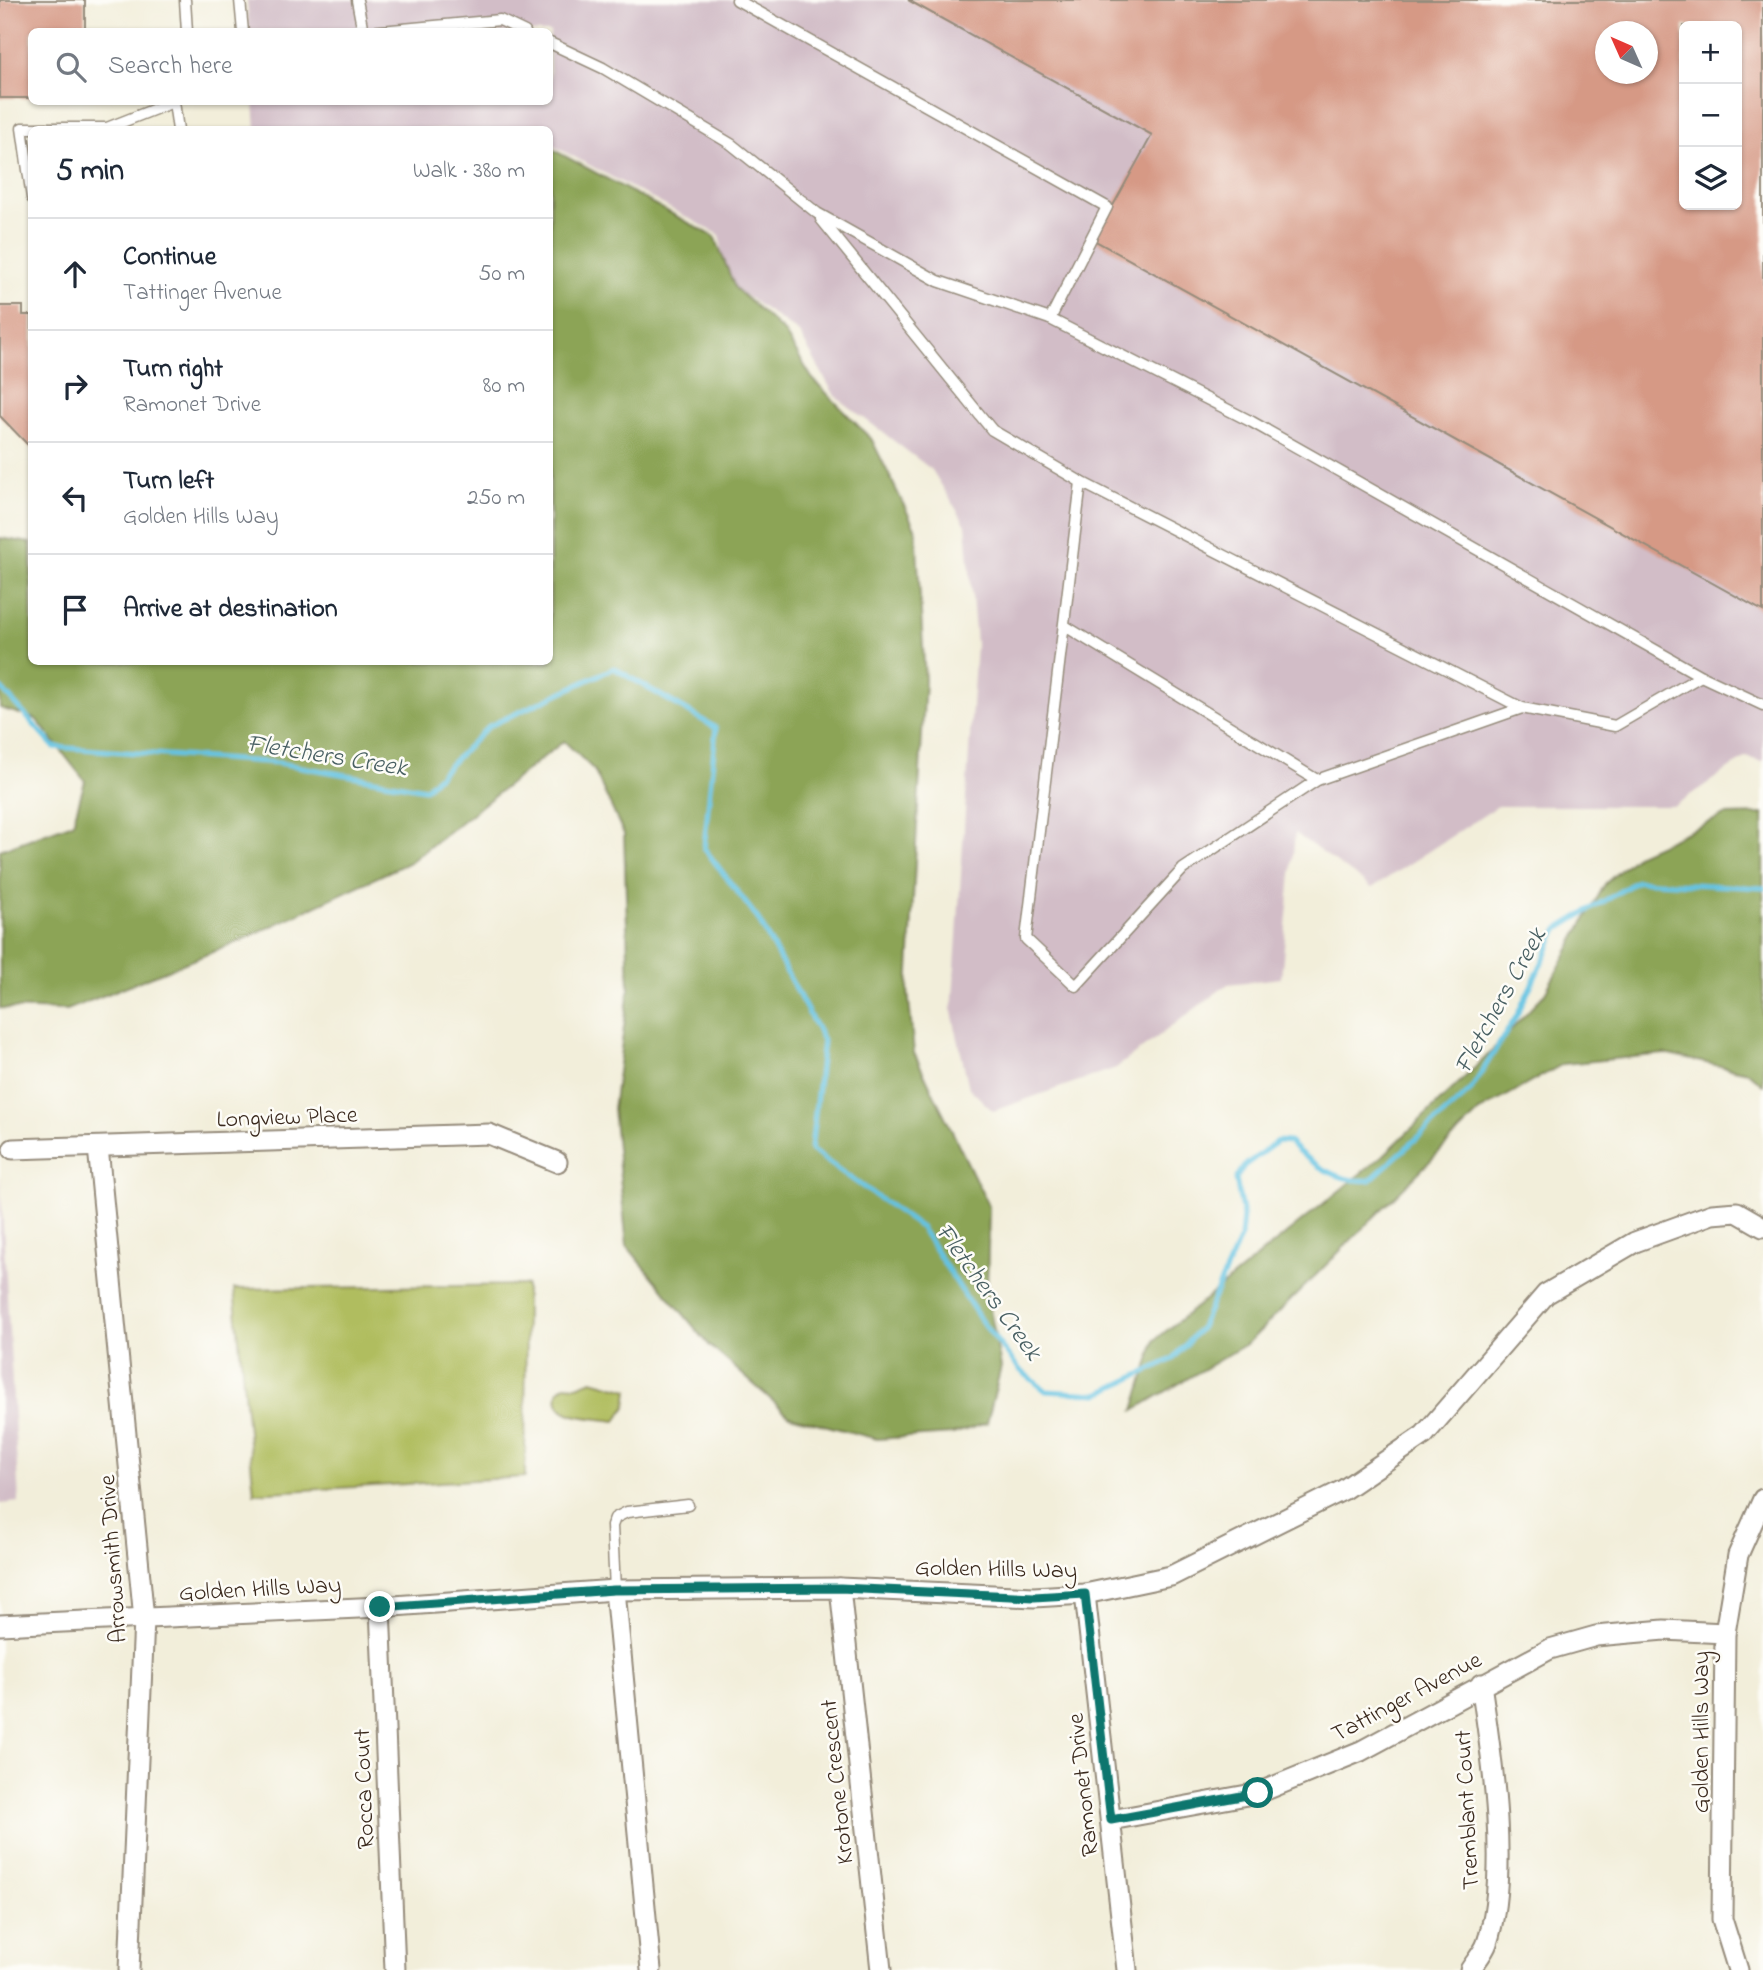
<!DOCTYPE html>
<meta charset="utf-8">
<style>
body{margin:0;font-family:"Indie Flower",sans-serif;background:#f2f2f3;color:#1f2937}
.controls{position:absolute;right:21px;top:21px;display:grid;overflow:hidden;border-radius:10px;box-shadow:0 2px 5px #0004}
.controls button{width:63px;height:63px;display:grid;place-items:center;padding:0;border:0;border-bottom:2px solid #e0e1e3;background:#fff;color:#1f2937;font:35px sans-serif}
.compass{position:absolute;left:1595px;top:21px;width:63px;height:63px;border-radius:50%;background:#fff;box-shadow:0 2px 5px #0004;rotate:315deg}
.stop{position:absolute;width:21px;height:21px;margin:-16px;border:5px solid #0f766e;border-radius:50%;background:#fff}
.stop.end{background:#0f766e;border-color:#fff;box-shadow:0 2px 7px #0008}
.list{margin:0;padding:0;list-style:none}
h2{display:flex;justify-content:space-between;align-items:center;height:91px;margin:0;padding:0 28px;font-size:30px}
h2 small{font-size:23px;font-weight:400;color:#747a83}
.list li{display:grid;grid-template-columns:46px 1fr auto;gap:21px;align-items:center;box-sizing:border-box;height:112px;padding:0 28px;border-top:2px solid #e0e1e3}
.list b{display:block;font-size:26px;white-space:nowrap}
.list p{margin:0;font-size:23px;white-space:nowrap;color:#747a83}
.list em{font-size:23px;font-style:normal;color:#747a83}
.icon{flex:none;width:38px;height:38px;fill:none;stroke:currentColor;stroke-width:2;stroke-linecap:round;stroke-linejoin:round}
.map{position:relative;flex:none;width:1763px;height:1970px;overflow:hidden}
.search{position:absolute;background:#fff;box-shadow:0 2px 5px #0004;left:28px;top:28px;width:525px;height:77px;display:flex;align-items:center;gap:18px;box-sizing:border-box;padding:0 24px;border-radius:10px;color:#747a83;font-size:26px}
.panel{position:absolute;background:#fff;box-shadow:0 2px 5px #0004;left:28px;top:126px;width:525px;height:539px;border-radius:10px}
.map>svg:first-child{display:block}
.industrial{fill:#d2bdc7;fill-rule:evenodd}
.green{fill:#b0bd5f;stroke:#76743e;stroke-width:2}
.forest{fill:#8ca456;stroke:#64673a;stroke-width:2}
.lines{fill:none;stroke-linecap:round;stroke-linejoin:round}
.stream{stroke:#64c3e2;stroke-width:5}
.building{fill:#d69985;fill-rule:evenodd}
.service-casing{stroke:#968c7c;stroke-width:13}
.minor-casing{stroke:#968c7c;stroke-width:23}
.service{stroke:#fff;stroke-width:10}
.minor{stroke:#fff;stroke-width:19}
.route{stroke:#0f766e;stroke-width:9}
.labels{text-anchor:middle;stroke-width:5;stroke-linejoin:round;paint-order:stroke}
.street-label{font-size:24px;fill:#3b2a1e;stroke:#fdfcf7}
.water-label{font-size:26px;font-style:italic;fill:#496063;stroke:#fdfcf7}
</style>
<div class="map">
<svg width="1763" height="1970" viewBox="0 0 1763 1970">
<rect width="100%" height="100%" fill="#fdfcf7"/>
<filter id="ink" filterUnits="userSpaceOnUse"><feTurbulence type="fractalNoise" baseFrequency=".0143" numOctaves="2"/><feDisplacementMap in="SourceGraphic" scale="14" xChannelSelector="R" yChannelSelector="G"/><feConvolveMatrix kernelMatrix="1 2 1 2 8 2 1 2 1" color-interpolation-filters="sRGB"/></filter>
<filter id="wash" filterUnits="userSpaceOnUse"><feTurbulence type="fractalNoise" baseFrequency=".00686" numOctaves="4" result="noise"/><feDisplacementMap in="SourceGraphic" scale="28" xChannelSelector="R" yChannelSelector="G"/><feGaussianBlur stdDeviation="1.57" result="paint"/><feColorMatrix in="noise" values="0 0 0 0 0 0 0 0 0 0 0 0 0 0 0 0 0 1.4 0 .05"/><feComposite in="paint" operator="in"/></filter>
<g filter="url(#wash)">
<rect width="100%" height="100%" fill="#f2eeda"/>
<!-- industrial -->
<g class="industrial">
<path d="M247,0H1763V762L1746,757L1674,806H1498L1372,888L1295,833L1281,978L1228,984L1116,1068L993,1111L969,1088L952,1012L976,644L966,525L932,470L835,396L799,333L725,281L720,235L550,144V130L256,129L254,102H550V32L249,31ZM1684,26H1737V205H1684ZM1606,32H1648V74H1606Z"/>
<polygon points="0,1175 19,1502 0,1504"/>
</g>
<!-- green -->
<g class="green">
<polygon points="526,1285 525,1477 254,1493 234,1289"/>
<path d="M592,1380L628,1390L626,1407L616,1421C597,1417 548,1421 559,1390L565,1385L577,1386Z"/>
</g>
<!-- forest -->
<g class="forest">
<polygon points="550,148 715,237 735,288 784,332 812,378 872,440 916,530 925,680 908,990 914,1053 989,1207 987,1293 1001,1367 987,1423 953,1434 877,1439 790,1416 709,1345 627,1246 613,1109 629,989 624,834 594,770 564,741 410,862 235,943 67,1010 0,1008 0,850 73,823 85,781 36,719 0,708 0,538 31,543 32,662 550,662"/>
<polygon points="1763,814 1763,1085 1748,1072 1664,1054 1563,1064 1480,1111 1248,1343 1134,1410 1155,1340 1386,1153 1486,1057 1545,993 1605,884 1638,854 1725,815"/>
</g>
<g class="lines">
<!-- stream -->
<path class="stream" d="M0,687L54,747L279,763L425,789L489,726L614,668L716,728L704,848L758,919L823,1040L811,1150L921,1228L982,1322L1020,1370L1046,1391L1098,1394L1173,1359L1201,1327L1241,1236L1243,1216L1236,1179L1244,1166L1278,1141L1289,1142C1309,1163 1340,1184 1370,1180L1470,1091L1516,1017L1558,929L1637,881L1763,888"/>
</g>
<g id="blocks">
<!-- building -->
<g class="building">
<polygon points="0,0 85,0 85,32 32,32 32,98 0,98"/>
<path d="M908,0H1763V611L1094,240L1152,135ZM1684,26H1737V205H1684ZM1606,32H1648V74H1606Z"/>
<polygon points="0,306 23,306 23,315 32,315 32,449 0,416"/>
</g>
</g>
</g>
<g filter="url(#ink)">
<use href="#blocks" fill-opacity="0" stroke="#968c7c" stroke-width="2"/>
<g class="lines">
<!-- service casing -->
<g class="service-casing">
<g id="service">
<polyline points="185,0 187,32"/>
<polyline points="240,0 243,32"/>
<polyline points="357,0 363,32"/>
<polyline points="737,0 1107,207 1050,319"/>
<polyline points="370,32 500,20 525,32"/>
<polyline points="550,43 603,68 731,144 817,213 938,281 1050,319 1252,422 1701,676 1763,705"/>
<polyline points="174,102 178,130"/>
<polyline points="32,198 22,128 107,128 173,102"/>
<polyline points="821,219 992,430 1081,482 1522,708 1615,726 1701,676"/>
<polyline points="1081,482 1026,939 1076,986 1183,869 1317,780 1522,708"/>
<polyline points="1065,626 1317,780"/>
<polyline points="615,1590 612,1526 615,1518 627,1512 688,1505"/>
</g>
</g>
<!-- minor casing -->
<g class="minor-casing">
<g id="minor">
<polyline points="98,1147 144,1619 129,1970"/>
<polyline points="13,1149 489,1134 557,1162"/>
<polyline points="840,1588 881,1970"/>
<polyline points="615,1590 651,1970"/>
<polyline points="1085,1594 1127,1970"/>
<polyline points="380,1607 395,1970"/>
<polyline points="0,1625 380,1607 615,1590 840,1588 1034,1597 1085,1594 1171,1576 1343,1490 1424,1435 1546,1294 1635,1242 1712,1214 1737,1212 1763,1227"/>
<polyline points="1111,1820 1258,1793 1361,1751 1550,1649 1596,1636 1664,1630 1725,1633"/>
<path d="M1470,1970C1475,1962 1484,1952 1487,1943C1510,1874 1492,1757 1481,1684"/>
<polyline points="1738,1970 1722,1919 1725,1633 1738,1555 1763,1499"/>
</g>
</g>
<!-- service -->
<use href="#service" class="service"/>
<!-- minor -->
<use href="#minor" class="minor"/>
</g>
</g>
<g class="lines" filter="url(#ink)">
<!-- route -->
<polyline class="route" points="380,1607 614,1590 840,1588 1034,1597 1085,1594 1111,1820 1258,1793"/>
</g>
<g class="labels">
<!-- street labels -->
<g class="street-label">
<text transform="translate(287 1116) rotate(-2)" y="8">Longview Place</text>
<text transform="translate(112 1559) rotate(-94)" y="8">Arrowsmith Drive</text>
<text transform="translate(996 1568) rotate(1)" y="8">Golden Hills Way</text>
<text transform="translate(260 1588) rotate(-3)" y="8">Golden Hills Way</text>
<text transform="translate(1406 1696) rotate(-28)" y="8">Tattinger Avenue</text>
<text transform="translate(1700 1732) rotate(-90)" y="8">Golden Hills Way</text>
<text transform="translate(836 1782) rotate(-96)" y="8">Krotone Crescent</text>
<text transform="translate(1082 1785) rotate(-96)" y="8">Ramonet Drive</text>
<text transform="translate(363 1789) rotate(-92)" y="8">Rocca Court</text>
<text transform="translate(1466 1810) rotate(-93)" y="8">Tremblant Court</text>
</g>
<!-- water labels -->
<g class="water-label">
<text transform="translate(327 754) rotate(9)" y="9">Fletchers Creek</text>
<text transform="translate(1499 1000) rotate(-61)" y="9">Fletchers Creek</text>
<text transform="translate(990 1291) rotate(54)" y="9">Fletchers Creek</text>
</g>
</g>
</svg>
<div class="controls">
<button>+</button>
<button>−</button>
<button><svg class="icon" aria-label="layers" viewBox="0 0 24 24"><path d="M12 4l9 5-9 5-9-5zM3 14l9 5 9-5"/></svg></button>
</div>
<svg class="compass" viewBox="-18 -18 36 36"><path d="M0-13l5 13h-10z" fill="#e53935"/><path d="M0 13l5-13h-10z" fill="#747a83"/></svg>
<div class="stop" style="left:1258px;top:1793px"></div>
<div class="stop end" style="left:380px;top:1607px"></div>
<div class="search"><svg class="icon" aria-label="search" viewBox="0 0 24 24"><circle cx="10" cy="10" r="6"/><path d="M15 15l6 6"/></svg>Search here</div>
<section class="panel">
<h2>5 min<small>Walk · 380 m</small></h2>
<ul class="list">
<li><svg class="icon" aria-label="ahead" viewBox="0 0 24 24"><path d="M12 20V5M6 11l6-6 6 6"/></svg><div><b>Continue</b><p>Tattinger Avenue</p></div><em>50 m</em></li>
<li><svg class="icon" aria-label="right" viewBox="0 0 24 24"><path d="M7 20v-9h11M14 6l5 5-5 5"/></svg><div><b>Turn right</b><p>Ramonet Drive</p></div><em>80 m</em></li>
<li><svg class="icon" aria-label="left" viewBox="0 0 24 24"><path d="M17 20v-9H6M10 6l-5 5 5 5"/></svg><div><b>Turn left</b><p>Golden Hills Way</p></div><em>250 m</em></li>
<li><svg class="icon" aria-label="arrive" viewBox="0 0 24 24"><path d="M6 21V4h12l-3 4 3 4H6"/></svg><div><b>Arrive at destination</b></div></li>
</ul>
</section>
</div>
